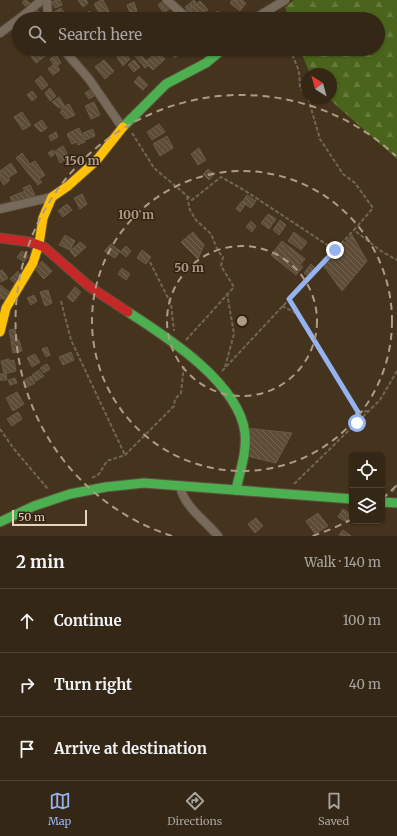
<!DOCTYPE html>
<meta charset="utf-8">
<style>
body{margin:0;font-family:Merriweather,serif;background:#3f3323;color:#f1f3f6}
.controls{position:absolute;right:12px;bottom:12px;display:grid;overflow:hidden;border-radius:6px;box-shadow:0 1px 3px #0004}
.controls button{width:36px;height:36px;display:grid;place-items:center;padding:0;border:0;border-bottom:1px solid #4e4435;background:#342716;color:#f1f3f6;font:20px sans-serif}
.compass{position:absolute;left:301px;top:68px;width:36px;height:36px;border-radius:50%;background:#342716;box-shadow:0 1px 3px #0004;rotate:324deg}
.scale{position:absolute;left:12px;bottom:10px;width:75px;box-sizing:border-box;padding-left:4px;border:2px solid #e6d3be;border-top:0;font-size:11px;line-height:14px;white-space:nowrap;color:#e6d3be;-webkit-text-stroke:3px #312211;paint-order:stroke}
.stop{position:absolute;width:12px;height:12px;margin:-9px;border:3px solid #95b2f1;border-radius:50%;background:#fff}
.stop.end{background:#95b2f1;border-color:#fff;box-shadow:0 1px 4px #0008}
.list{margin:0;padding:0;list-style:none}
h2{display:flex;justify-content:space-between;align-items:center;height:52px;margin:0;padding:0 16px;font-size:17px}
h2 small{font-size:13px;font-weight:400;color:#a9a5a1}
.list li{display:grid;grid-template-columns:26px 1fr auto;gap:12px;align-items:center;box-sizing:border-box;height:64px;padding:0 16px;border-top:1px solid #4e4435}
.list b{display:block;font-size:15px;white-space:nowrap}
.list em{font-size:13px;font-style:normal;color:#a9a5a1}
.icon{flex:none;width:22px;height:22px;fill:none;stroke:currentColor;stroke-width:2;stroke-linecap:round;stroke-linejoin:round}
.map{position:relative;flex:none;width:397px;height:536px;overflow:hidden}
.search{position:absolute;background:#342716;box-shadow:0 1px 3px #0004;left:12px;right:12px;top:12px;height:44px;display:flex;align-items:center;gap:10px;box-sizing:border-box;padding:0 14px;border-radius:22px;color:#a9a5a1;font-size:15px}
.sheet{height:244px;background:#342716}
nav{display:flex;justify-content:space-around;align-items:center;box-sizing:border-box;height:56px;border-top:1px solid #4e4435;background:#342716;font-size:11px;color:#a9a5a1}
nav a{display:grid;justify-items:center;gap:2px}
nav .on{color:#95b2f1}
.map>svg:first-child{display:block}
.forest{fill:url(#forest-firs)}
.building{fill:url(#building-back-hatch);stroke:#685a48}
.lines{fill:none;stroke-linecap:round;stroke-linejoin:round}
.street-casing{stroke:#5e503f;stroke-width:10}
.fast-casing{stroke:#5e503f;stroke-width:11}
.slow-casing{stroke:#5e503f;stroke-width:11}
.jam-casing{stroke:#5e503f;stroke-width:11}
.path{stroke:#716556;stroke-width:2;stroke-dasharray:4 2;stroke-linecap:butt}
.street{stroke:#776a5b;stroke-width:8}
.fast{stroke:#4caf50;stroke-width:9}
.slow{stroke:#ffc107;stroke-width:9}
.jam{stroke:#c62828;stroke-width:9}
.route{stroke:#95b2f1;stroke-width:5}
.ring{fill:none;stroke:#ae9b86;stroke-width:2;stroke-dasharray:7 5}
.centre{fill:#ae9b86;stroke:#312211;stroke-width:2}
.ring-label{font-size:12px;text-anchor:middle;font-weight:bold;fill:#ae9b86;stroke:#312211;stroke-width:3;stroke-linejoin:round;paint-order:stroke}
</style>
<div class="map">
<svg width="397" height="536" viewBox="0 0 397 536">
<defs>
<pattern id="forest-firs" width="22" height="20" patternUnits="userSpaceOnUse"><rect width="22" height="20" fill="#4a641b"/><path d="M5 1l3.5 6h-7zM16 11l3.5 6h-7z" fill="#64793a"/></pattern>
<pattern id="building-back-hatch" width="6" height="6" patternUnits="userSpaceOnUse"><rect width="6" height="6" fill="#5d4c36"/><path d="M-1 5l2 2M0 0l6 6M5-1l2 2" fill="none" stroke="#746551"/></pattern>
</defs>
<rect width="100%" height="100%" fill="#45341d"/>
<!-- forest -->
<polygon class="forest" points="294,0 397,0 397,159 328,98 331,98 331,74 310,74 300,49 378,49 378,19 289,19 285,7"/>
<!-- building -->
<g class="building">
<polygon points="26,0 30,3 25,6 22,2"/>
<polygon points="56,0 60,0 62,5 55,8 52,2"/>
<polygon points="78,0 86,0 88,3 83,7"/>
<polygon points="101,0 103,0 111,15 103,19 94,4"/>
<polygon points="164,0 170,8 164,13 158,5"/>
<polygon points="194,0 196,3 187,10 185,7"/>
<polygon points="232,0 242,0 246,3 240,11 230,3"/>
<polygon points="200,1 208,10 202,14 201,13 195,19 193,19 187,11"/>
<polygon points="134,2 137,11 130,13 127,5"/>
<polygon points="61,8 68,19 59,19 54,12"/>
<polygon points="37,9 44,19 34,19 30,14"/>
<polygon points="89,11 94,18 93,19 88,19 85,15"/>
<polygon points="218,11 224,19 212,19 210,17"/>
<polygon points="29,49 52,49 53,50 36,63 27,51"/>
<polygon points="74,49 82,49 83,50 78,54"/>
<polygon points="93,49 97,49 100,53 95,56 91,50"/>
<polygon points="144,49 157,49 158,50 149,56"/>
<polygon points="166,49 180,49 182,51 175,58"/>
<polygon points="123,51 130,59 123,66 117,57"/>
<polygon points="158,51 165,59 153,70 145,62"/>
<polygon points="139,52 149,65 145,68 135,56"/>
<polygon points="56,54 61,63 55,67 50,59"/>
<polygon points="104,60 114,71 105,79 95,67"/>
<polygon points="134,60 140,67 134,72 128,65"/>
<polygon points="55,63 60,70 53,75 48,69"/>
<polygon points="41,76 48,85 42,90 35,81"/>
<polygon points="139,76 148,85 143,90 134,82"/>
<polygon points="50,88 56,96 50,101 45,93"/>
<polygon points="90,90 94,96 89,99 85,93"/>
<polygon points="32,91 37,97 32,101 27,95"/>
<polygon points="59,97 64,105 59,108 52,102"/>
<polygon points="94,102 100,115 91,119 85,106"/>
<polygon points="69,104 75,115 66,119 60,112 62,111 61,108"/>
<polygon points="22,112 31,125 23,130 14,117"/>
<polygon points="42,120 47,128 41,132 34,125"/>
<polygon points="159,124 165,132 152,140 147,132"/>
<polygon points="79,128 85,142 78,145 77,142 72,144 67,134"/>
<polygon points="93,129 95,136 85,140 83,133"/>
<polygon points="56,132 58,137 51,141 49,136"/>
<polygon points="167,136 173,148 160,156 153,144"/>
<polygon points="63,146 69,157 60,163 55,151"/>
<polygon points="199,148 206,160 198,165 191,154"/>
<polygon points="53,150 55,154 51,157 48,153"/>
<polygon points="22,153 30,164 35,161 45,175 39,179 42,182 38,185 16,158"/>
<polygon points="11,163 17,172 8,178 10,180 4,185 0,179 0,171"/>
<polygon points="208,169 214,174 209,180 203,174"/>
<polygon points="30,185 35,195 13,205 10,197 25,191 23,188"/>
<polygon points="82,194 87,204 80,209 74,198"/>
<polygon points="247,195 256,201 251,208 242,202"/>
<polygon points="241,202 245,205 240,212 236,209"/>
<polygon points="67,204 72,210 63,217 58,211"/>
<polygon points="268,214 276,219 269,229 261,223"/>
<polygon points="280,220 286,225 279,235 273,230"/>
<polygon points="251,221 256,226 252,232 246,227"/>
<polygon points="193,232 204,245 198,259 181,242"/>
<polygon points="294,232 307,242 301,250 288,241"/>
<polygon points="65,235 75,241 70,250 59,245"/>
<polygon points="352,235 367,261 342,291 323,265"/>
<polygon points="282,241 305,259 300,265 303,267 296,275 271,255"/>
<polygon points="80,242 86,247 75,257 70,251"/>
<polygon points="111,244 120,251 115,258 104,251"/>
<polygon points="126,246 131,251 126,257 120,252"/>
<polygon points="142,250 151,257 146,264 137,258"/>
<polygon points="22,251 28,256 24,262 17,257"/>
<polygon points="42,261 52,271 44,279 35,269"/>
<polygon points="311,264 315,268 308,276 304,273"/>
<polygon points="122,268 130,274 126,280 118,274"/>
<polygon points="2,270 8,278 1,282 0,271"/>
<polygon points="18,271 22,275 15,283 10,279"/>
<polygon points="0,285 11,293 5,300 2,298 0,299"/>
<polygon points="75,287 81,292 73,302 67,297"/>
<polygon points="48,290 52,303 45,306 40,292"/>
<polygon points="34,295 37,301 31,305 27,298"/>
<polygon points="15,329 17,340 11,340 9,330"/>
<polygon points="19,340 22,351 13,353 11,341"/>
<polygon points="47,347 50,355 46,357 42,349"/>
<polygon points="71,352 74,360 63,365 59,357"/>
<polygon points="35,354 40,362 32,367 27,358"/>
<polygon points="9,359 9,361 14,360 16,371 4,374 1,361"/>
<polygon points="47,364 50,369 44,373 40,368"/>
<polygon points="39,370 44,376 36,381 32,375"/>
<polygon points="0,374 6,374 7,380 0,380"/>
<polygon points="31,376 35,383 27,387 23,381"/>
<polygon points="15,378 17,383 10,385 8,380"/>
<polygon points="17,392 24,404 13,411 6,398"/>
<polygon points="18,412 22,419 12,426 7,419"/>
<polygon points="246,428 292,433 276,463 247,456"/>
<polygon points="343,509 351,514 347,522 338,517"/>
<polygon points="318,513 328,526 315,534 306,521"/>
<polygon points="256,518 263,526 255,533 248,524"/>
<polygon points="343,530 351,536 350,536 339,535"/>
</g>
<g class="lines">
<!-- street casing -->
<g class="street-casing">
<g id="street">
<polyline points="47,0 48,19"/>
<polyline points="167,0 188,19"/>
<polyline points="19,19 42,0"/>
<polyline points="254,19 285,0"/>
<polyline points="0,33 19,19"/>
<polyline points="63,49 89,79 122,127"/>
<polyline points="0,209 52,197"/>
<path d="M180,486C184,507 205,520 218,536"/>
</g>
</g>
<!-- fast casing -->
<g class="fast-casing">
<g id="fast">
<polyline points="123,127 166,84 206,63 223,49"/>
<path d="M128,312C167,337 239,383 245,433C247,452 240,471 236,490"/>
<polyline points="382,502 397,503"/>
<polyline points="0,522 34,506 70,494 106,487 144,483 352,499"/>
</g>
</g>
<!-- slow casing -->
<g class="slow-casing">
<polyline id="slow" points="0,332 6,308 33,263 39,244 43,218 52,197 68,186 96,161 123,127"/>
</g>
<!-- jam casing -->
<g class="jam-casing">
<polyline id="jam" points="0,238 30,242 44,247 90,287 128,312"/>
</g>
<!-- path -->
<g class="path">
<polyline points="290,49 299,71 300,88 307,96"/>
<polyline points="308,98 320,139 343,174 355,183 373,208 354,230 381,251 397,260"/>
<polyline points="132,133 154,168 192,200 221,177 244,190 335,250"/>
<polyline points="150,262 171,304 174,331"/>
<polyline points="289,299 296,312"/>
<polyline points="61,301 71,340 125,455"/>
<polyline points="282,306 296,313 358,412 357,422"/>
<polyline points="186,340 234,287 221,266 223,257 218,251 211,234 196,220 190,210 187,197"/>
<polyline points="225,367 234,334 227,293"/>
<polyline points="222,371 354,230"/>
<polyline points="358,412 369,411"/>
<polyline points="0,429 14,449 48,489"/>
<polyline points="92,478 99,474 107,461 125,455 174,406 175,399 181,393 184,365"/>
<polyline points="294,484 380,400 397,371"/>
<polyline points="392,492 397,485"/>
</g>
<!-- street -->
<use href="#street" class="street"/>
<!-- fast -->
<use href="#fast" class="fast"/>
<!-- slow -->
<use href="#slow" class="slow"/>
<!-- jam -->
<use href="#jam" class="jam"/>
</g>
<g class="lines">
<!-- route -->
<polyline class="route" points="335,250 289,299 358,412 357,423"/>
</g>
<!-- distance rings -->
<g class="ring">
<circle cx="242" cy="321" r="75"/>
<circle cx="242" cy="321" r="150"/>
<path d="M396 486A226 226 0 0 1 383 498M352 519A226 226 0 0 1 312 536M172 536A226 226 0 1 1 396 156"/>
</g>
<circle cx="242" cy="321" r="6" class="centre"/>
<g class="ring-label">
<text x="82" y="165">150 m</text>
<text x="136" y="219">100 m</text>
<text x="189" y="272">50 m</text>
</g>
</svg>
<div class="controls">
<button><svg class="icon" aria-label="locate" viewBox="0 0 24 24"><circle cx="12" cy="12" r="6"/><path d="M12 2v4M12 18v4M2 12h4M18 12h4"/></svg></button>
<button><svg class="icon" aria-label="layers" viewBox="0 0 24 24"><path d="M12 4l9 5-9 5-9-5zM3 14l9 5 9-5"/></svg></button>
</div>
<svg class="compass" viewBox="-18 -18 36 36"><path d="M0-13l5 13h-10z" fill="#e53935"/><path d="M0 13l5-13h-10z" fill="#a9a5a1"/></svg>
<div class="scale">50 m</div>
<div class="stop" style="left:357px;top:423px"></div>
<div class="stop end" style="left:335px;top:250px"></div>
<div class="search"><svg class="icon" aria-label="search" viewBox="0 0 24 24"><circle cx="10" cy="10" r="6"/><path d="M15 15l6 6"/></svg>Search here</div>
</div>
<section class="sheet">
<h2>2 min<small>Walk · 140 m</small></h2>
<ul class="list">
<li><svg class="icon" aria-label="ahead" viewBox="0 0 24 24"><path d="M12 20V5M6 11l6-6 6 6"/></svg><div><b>Continue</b></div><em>100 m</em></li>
<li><svg class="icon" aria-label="right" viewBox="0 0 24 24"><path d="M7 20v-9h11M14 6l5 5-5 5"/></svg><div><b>Turn right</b></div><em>40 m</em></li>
<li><svg class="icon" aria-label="arrive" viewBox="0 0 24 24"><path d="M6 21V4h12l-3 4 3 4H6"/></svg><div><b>Arrive at destination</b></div></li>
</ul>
</section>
<nav>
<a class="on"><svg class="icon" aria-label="map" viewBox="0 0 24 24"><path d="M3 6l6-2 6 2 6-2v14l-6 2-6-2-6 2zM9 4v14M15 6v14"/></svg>Map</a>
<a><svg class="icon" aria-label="directions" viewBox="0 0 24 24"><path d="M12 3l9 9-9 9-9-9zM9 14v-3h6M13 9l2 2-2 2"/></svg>Directions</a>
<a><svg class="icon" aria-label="saved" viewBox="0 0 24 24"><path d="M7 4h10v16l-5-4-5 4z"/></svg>Saved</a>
</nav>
